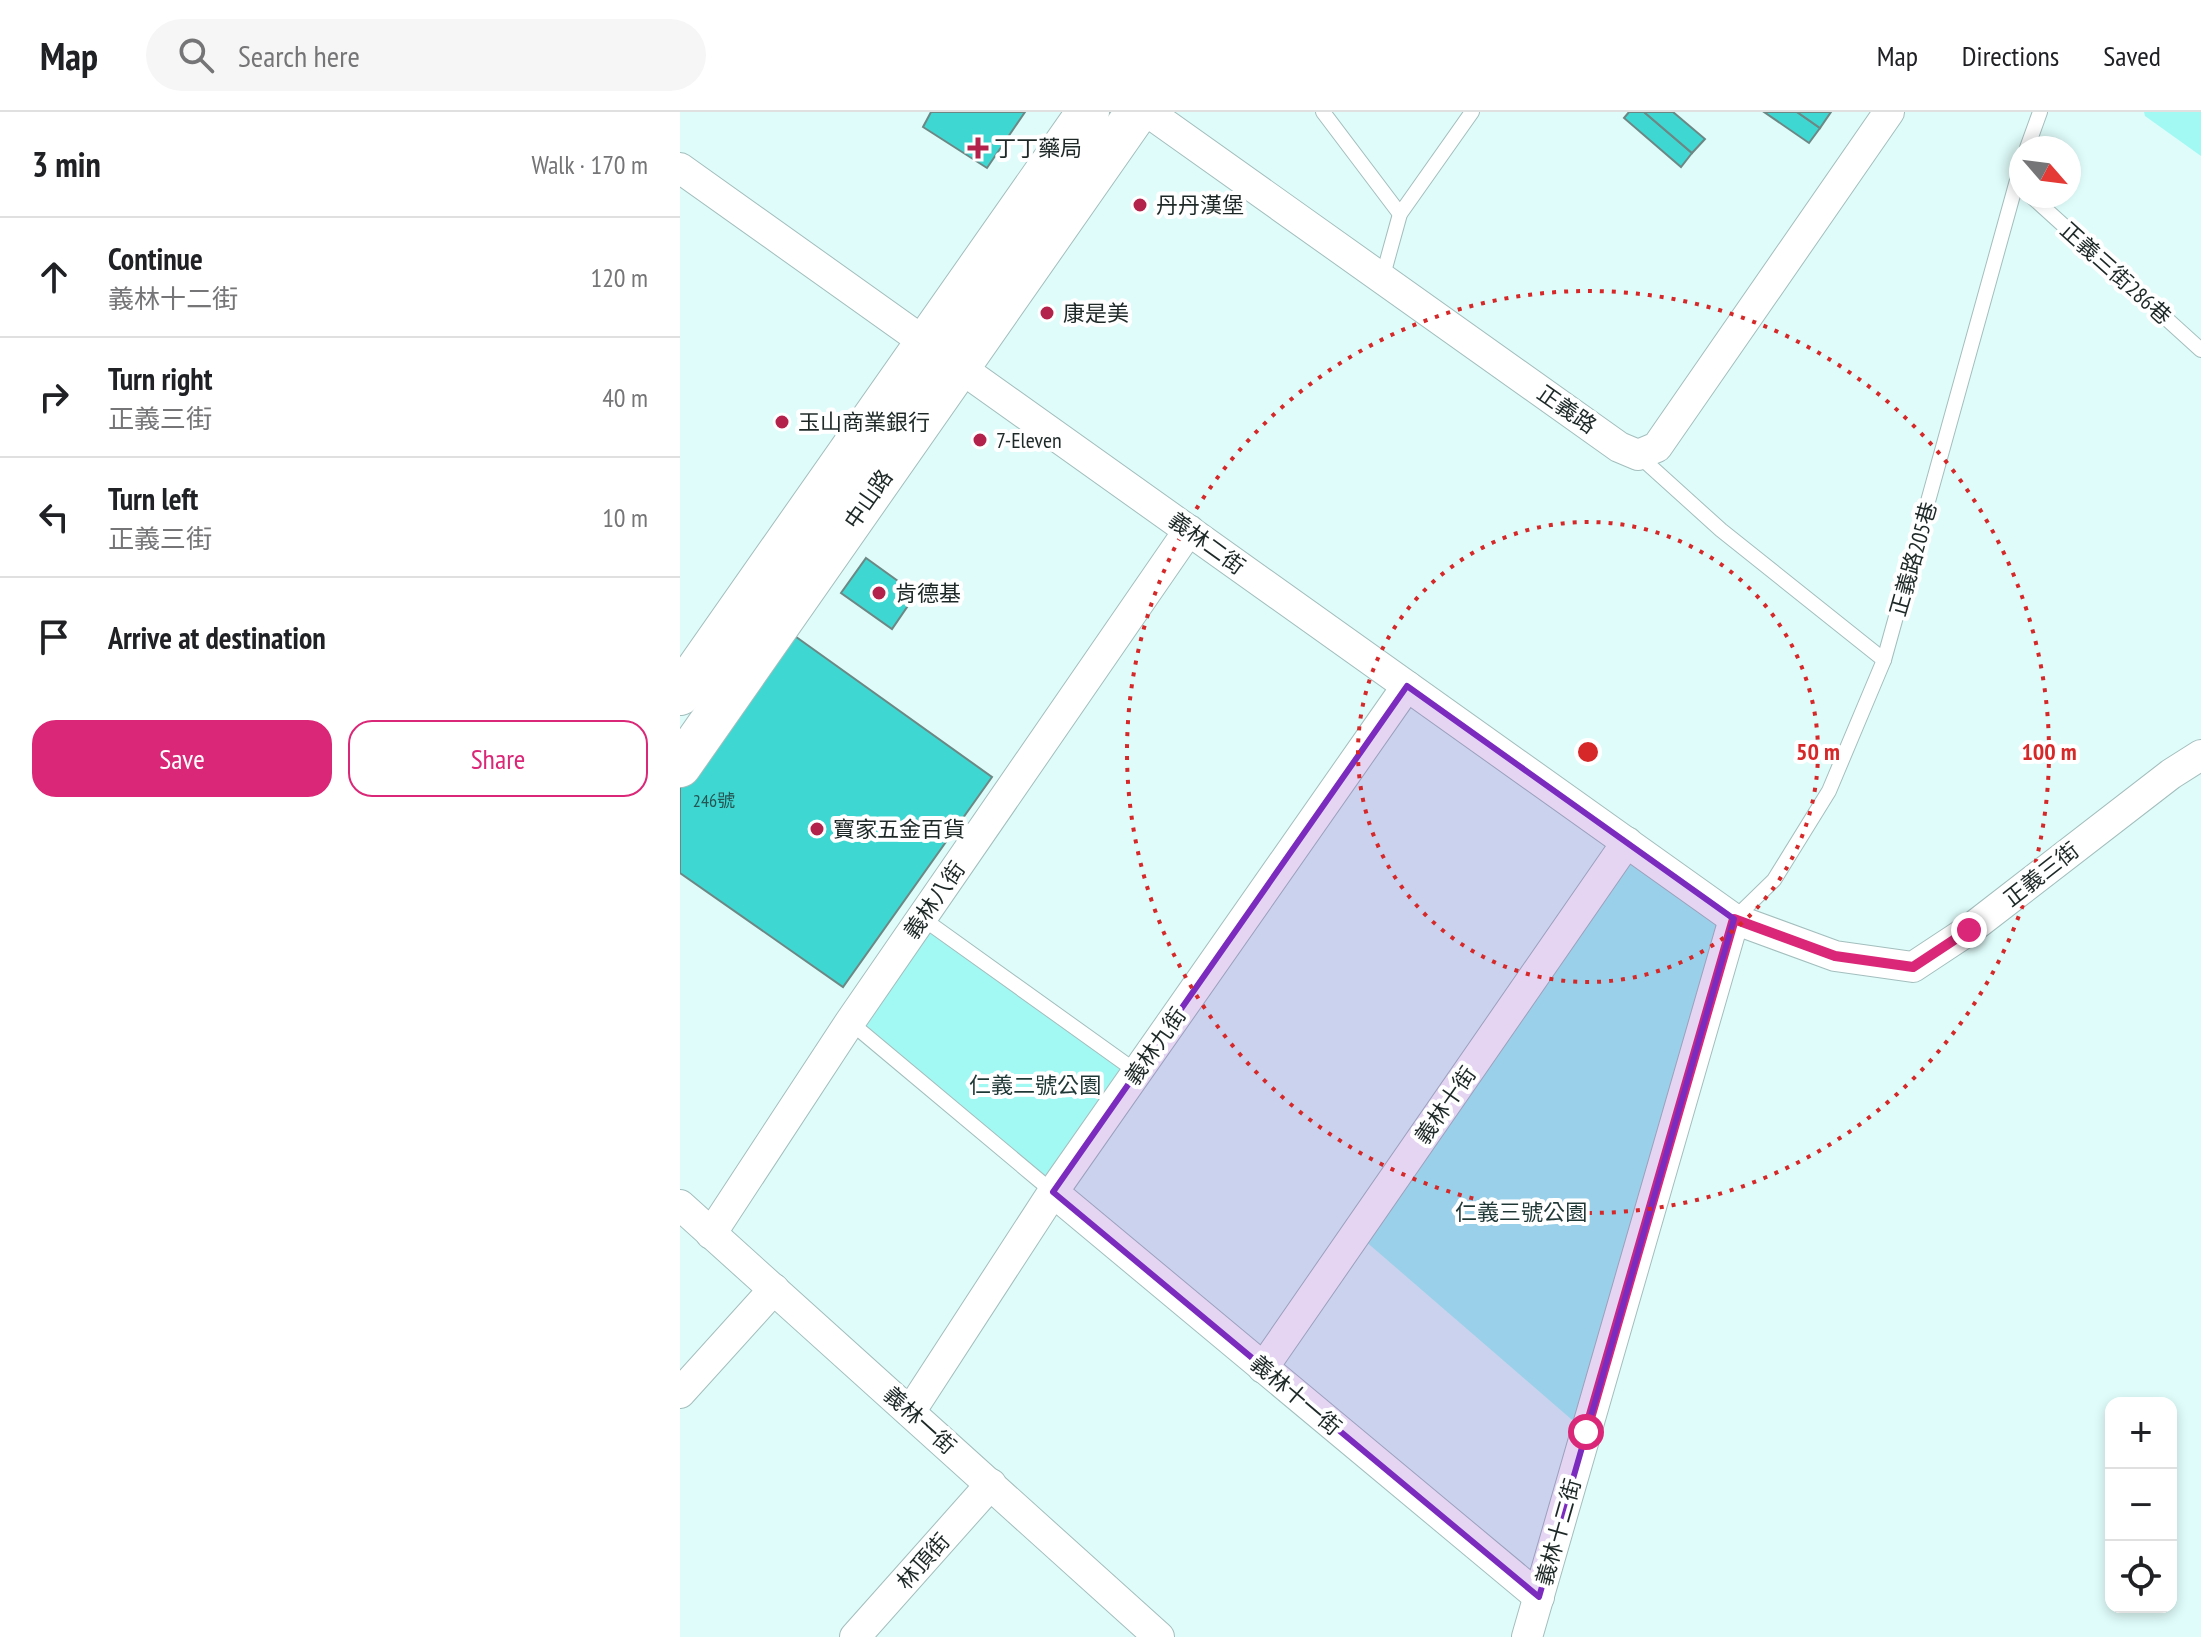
<!DOCTYPE html>
<meta charset="utf-8">
<style>
body{margin:0;font-family:"PT Sans Narrow","Noto Sans TC",sans-serif;background:#f6f6f6;color:#202124}
.controls{position:absolute;right:24px;bottom:24px;display:grid;overflow:hidden;border-radius:16px;box-shadow:0 4px 12px #0003}
.controls button{width:72px;height:72px;display:grid;place-items:center;padding:0;border:0;border-bottom:2px solid #e0e0e0;background:#fff;color:#202124;font:40px sans-serif}
.compass{position:absolute;left:1329px;top:24px;width:72px;height:72px;border-radius:50%;background:#fff;box-shadow:0 4px 12px #0003;rotate:118deg}
.stop{position:absolute;width:24px;height:24px;margin:-18px;border:6px solid #db2777;border-radius:50%;background:#fff}
.stop.end{background:#db2777;border-color:#fff;box-shadow:0 2px 8px #0008}
.list{margin:0;padding:0;list-style:none}
h2{display:flex;justify-content:space-between;align-items:center;height:104px;margin:0;padding:0 32px;font-size:34px}
h2 small{font-size:26px;font-weight:400;color:#757577}
.list li{display:grid;grid-template-columns:52px 1fr auto;gap:24px;align-items:center;box-sizing:border-box;height:120px;padding:0 32px;border-top:2px solid #e0e0e0}
.list b{display:block;font-size:30px;white-space:nowrap}
.list p{margin:0;font-size:26px;white-space:nowrap;color:#757577}
.list em{font-size:26px;font-style:normal;color:#757577}
.actions{display:flex;gap:16px;padding:24px 32px}
.actions a{flex:1;padding:18px 0;border:2px solid #db2777;border-radius:24px;text-align:center;font-size:28px;color:#db2777}
.actions .main{background:#db2777;color:#fff}
.icon{flex:none;width:44px;height:44px;fill:none;stroke:currentColor;stroke-width:2;stroke-linecap:round;stroke-linejoin:round}
.map{position:relative;flex:none;width:1521px;height:1525px;overflow:hidden}
header{display:flex;align-items:center;gap:48px;box-sizing:border-box;height:112px;padding:0 40px;background:#fff;border-bottom:2px solid #e0e0e0}
header strong{font-size:38px}
nav{display:flex;gap:44px;margin-inline-start:auto;font-size:28px}
.search{width:560px;height:72px;background:#f6f6f6;display:flex;align-items:center;gap:20px;box-sizing:border-box;padding:0 28px;border-radius:44px;color:#757577;font-size:30px}
main{display:flex}
aside{flex:1;background:#fff}
.map>svg:first-child{display:block}
.green{fill:#a2f9f4}
.building{fill:#3fd7d1;stroke:#6d8785;stroke-width:2}
.lines{fill:none;stroke-linecap:round;stroke-linejoin:round}
.service-casing{stroke:#a3bebd;stroke-width:16}
.minor-casing{stroke:#a3bebd;stroke-width:32}
.secondary-casing{stroke:#a3bebd;stroke-width:44}
.service{stroke:#fff;stroke-width:14}
.minor{stroke:#fff;stroke-width:30}
.secondary{stroke:#fff;stroke-width:42}
.route{stroke:#db2777;stroke-width:10}
.marked{fill:#7b2cbf;fill-opacity:0.2;stroke:#7b2cbf;stroke-width:6;stroke-linejoin:round}
.ring{fill:none;stroke:#d62828;stroke-width:4;stroke-dasharray:4 8}
.poi-dot{fill:#b3224a;stroke:#fff;stroke-width:3}
.labels{text-anchor:middle;stroke-width:8;stroke-linejoin:round;paint-order:stroke}
.number-label{font-size:18px;fill:#265452}
.poi-label{font-size:22px;fill:#1d2827;stroke:#fff;text-anchor:start}
.street-label{font-size:22px;fill:#1d2827;stroke:#fff}
.park-label{font-size:22px;fill:#1f3836;stroke:#fff}
.centre{fill:#d62828;stroke:#fff;stroke-width:4}
.ring-label{font-size:24px;text-anchor:middle;font-weight:bold;fill:#d62828;stroke:#fff;stroke-width:8;stroke-linejoin:round;paint-order:stroke}
</style>
<header>
<strong>Map</strong>
<div class="search"><svg class="icon" aria-label="search" viewBox="0 0 24 24"><circle cx="10" cy="10" r="6"/><path d="M15 15l6 6"/></svg>Search here</div>
<nav><a>Map</a><a>Directions</a><a>Saved</a></nav>
</header>
<main>
<aside>
<h2>3 min<small>Walk · 170 m</small></h2>
<ul class="list">
<li><svg class="icon" aria-label="ahead" viewBox="0 0 24 24"><path d="M12 20V5M6 11l6-6 6 6"/></svg><div><b>Continue</b><p>義林十二街</p></div><em>120 m</em></li>
<li><svg class="icon" aria-label="right" viewBox="0 0 24 24"><path d="M7 20v-9h11M14 6l5 5-5 5"/></svg><div><b>Turn right</b><p>正義三街</p></div><em>40 m</em></li>
<li><svg class="icon" aria-label="left" viewBox="0 0 24 24"><path d="M17 20v-9H6M10 6l-5 5 5 5"/></svg><div><b>Turn left</b><p>正義三街</p></div><em>10 m</em></li>
<li><svg class="icon" aria-label="arrive" viewBox="0 0 24 24"><path d="M6 21V4h12l-3 4 3 4H6"/></svg><div><b>Arrive at destination</b></div></li>
</ul>
<div class="actions"><a class="main">Save</a><a>Share</a></div>
</aside>
<div class="map">
<svg width="1521" height="1525" viewBox="0 0 1521 1525">
<rect width="100%" height="100%" fill="#dffcfa"/>
<!-- green -->
<g class="green">
<polygon points="1464,0 1521,0 1521,44 1465,4"/>
<polygon points="947,730 1054,807 906,1320 676,1121"/>
<polygon points="242,806 457,960 373,1080 170,910"/>
</g>
<!-- building -->
<g class="building">
<polygon points="251,0 345,0 307,56 243,15"/>
<polygon points="949,0 964,0 1012,41 1001,55 944,6"/>
<polygon points="964,0 993,0 1025,27 1012,41"/>
<polygon points="1084,0 1117,0 1140,16 1129,31"/>
<polygon points="1117,0 1151,0 1140,16"/>
<polygon points="186,446 236,482 212,517 161,481"/>
<polygon points="105,517 312,665 163,875 0,761 0,673"/>
</g>
<g class="lines">
<!-- service casing -->
<g class="service-casing">
<g id="service">
<polyline points="643,0 720,102"/>
<polyline points="1347,36 1360,0"/>
<polyline points="1351,84 1521,238"/>
<polyline points="702,167 720,102 792,0"/>
<polyline points="958,343 1041,418 1204,548"/>
<polyline points="242,806 457,960"/>
<polyline points="1055,806 1094,768 1149,679 1204,548 1341,54"/>
<polyline points="170,910 373,1080"/>
</g>
</g>
<!-- minor casing -->
<g class="minor-casing">
<g id="minor">
<polyline points="468,0 939,335 958,343 977,335 1209,0"/>
<polyline points="0,56 1054,807 1155,844 1233,855 1289,818 1491,662 1521,643"/>
<polyline points="373,1080 859,1485"/>
<polyline points="0,1093 479,1525"/>
<polyline points="31,1122 170,910 509,418"/>
<polyline points="583,1256 947,730"/>
<polyline points="0,1281 94,1177"/>
<polyline points="230,1300 373,1080 727,574"/>
<polyline points="175,1525 311,1372"/>
<polyline points="847,1525 1054,807"/>
</g>
</g>
<!-- secondary casing -->
<g class="secondary-casing">
<g id="secondary">
<polyline points="0,582 408,0"/>
<polyline points="0,654 457,0"/>
</g>
</g>
<!-- service -->
<use href="#service" class="service"/>
<!-- minor -->
<use href="#minor" class="minor"/>
<!-- secondary -->
<use href="#secondary" class="secondary"/>
</g>
<g class="lines">
<!-- route -->
<polyline class="route" points="906,1320 1054,807 1155,844 1233,855 1289,818"/>
</g>
<!-- marked area -->
<path class="marked" d="M727,574L1054,807L859,1485L373,1080Z"/>
<!-- distance rings -->
<g class="ring">
<circle cx="908" cy="640" r="230"/>
<circle cx="908" cy="640" r="461"/>
</g>
<!-- markers -->
<g class="poi-dot">
<path d="M294 24h8v8h8v8h-8v8h-8v-8h-8v-8h8z"/>
<circle cx="460" cy="93" r="8"/>
<circle cx="367" cy="201" r="8"/>
<circle cx="102" cy="310" r="8"/>
<circle cx="300" cy="328" r="8"/>
<circle cx="199" cy="481" r="8"/>
<circle cx="137" cy="717" r="8"/>
</g>
<g class="labels">
<!-- number labels -->
<g class="number-label">
<text x="34" y="695">246號</text>
</g>
<!-- poi labels -->
<g class="poi-label">
<text x="314" y="44">丁丁藥局</text>
<text x="476" y="101">丹丹漢堡</text>
<text x="383" y="209">康是美</text>
<text x="118" y="318">玉山商業銀行</text>
<text x="316" y="336">7-Eleven</text>
<text x="215" y="489">肯德基</text>
<text x="153" y="725">寶家五金百貨</text>
</g>
<!-- street labels -->
<g class="street-label">
<text transform="translate(1436 161) rotate(42)" y="8">正義三街286巷</text>
<text transform="translate(887 297) rotate(35)" y="8">正義路</text>
<text transform="translate(188 387) rotate(-55)" y="8">中山路</text>
<text transform="translate(527 431) rotate(36)" y="8">義林二街</text>
<text transform="translate(1233 447) rotate(-74)" y="8">正義路205巷</text>
<text transform="translate(1361 762) rotate(-38)" y="8">正義三街</text>
<text transform="translate(254 788) rotate(-55)" y="8">義林八街</text>
<text transform="translate(475 934) rotate(-55)" y="8">義林九街</text>
<text transform="translate(765 993) rotate(-55)" y="8">義林十街</text>
<text transform="translate(616 1283) rotate(40)" y="8">義林十一街</text>
<text transform="translate(240 1308) rotate(42)" y="8">義林一街</text>
<text transform="translate(878 1420) rotate(-74)" y="8">義林十二街</text>
<text transform="translate(243 1449) rotate(-48)" y="8">林頂街</text>
</g>
<!-- park labels -->
<g class="park-label">
<text x="355" y="981">仁義二號公園</text>
<text x="841" y="1108">仁義三號公園</text>
</g>
</g>
<circle cx="908" cy="640" r="12" class="centre"/>
<g class="ring-label">
<text x="1138" y="648">50 m</text>
<text x="1369" y="648">100 m</text>
</g>
</svg>
<div class="controls">
<button>+</button>
<button>−</button>
<button><svg class="icon" aria-label="locate" viewBox="0 0 24 24"><circle cx="12" cy="12" r="6"/><path d="M12 2v4M12 18v4M2 12h4M18 12h4"/></svg></button>
</div>
<svg class="compass" viewBox="-18 -18 36 36"><path d="M0-13l5 13h-10z" fill="#e53935"/><path d="M0 13l5-13h-10z" fill="#757577"/></svg>
<div class="stop" style="left:906px;top:1320px"></div>
<div class="stop end" style="left:1289px;top:818px"></div>
</div>
</main>
